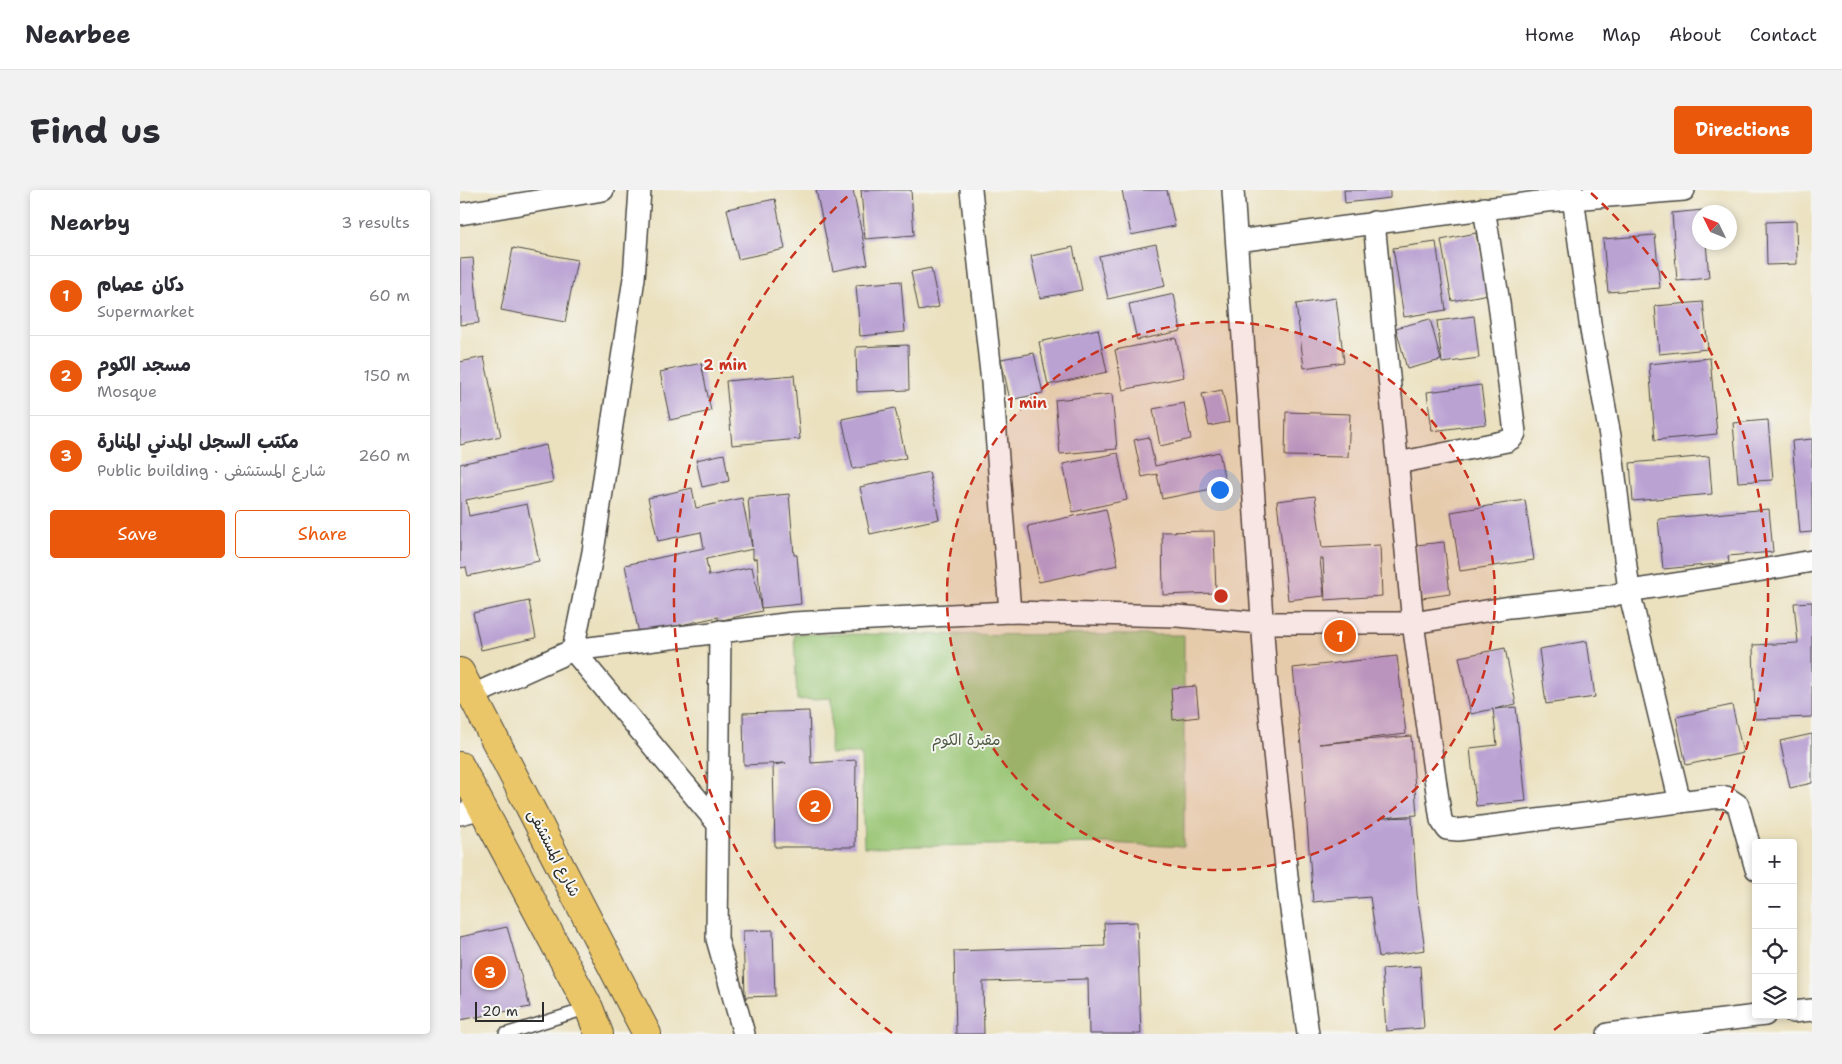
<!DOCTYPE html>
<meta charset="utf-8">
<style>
body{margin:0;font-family:"Shantell Sans","Playpen Sans Arabic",sans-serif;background:#f2f2f3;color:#2b2b33}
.controls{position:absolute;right:15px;bottom:15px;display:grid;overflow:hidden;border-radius:5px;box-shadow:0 2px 8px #0003}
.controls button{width:45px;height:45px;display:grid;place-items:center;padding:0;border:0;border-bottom:1px solid #e1e1e2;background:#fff;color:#2b2b33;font:25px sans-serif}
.compass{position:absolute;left:1232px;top:15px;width:45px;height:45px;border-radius:50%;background:#fff;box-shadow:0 2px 8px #0003;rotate:313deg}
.scale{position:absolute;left:15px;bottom:12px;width:69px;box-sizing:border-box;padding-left:5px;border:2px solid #2b2b2b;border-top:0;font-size:14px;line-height:18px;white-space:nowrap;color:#2b2b2b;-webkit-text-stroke:4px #f6f6f2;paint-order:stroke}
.you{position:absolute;left:759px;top:299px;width:18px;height:18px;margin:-12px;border:4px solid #fff;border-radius:50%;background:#1a73e8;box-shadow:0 0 0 8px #1a73e833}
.badge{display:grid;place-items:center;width:32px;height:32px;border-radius:50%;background:#ea580c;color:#fff;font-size:16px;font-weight:700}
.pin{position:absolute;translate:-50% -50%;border:2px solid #fff;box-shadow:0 1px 5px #0006}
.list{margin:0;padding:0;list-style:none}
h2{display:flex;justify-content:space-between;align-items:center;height:65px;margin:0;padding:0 20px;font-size:21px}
h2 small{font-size:16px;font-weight:400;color:#7c7c81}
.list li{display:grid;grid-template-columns:32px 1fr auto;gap:15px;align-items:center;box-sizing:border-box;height:80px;padding:0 20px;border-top:1px solid #e1e1e2}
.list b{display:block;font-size:19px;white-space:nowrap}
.list p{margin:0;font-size:16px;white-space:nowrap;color:#7c7c81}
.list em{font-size:16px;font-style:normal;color:#7c7c81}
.actions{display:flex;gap:10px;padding:15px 20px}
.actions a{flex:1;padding:11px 0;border:1px solid #ea580c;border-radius:5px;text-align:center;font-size:18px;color:#ea580c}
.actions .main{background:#ea580c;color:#fff}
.icon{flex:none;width:28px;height:28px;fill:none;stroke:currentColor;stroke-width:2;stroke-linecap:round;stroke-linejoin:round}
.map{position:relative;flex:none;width:1352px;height:844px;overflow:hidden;border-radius:5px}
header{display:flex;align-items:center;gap:30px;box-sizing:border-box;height:70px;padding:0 25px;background:#fff;border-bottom:1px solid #e1e1e2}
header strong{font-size:24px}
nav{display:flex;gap:28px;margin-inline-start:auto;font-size:18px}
.intro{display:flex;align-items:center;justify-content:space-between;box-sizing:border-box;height:120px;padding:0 30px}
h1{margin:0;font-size:35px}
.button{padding:12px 22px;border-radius:5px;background:#ea580c;color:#fff;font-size:18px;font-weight:700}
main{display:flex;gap:30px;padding:0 30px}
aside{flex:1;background:#fff;border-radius:5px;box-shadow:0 2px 8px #0003}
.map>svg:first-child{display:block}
.green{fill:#97c472;stroke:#61784e}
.building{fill:#baa2d3;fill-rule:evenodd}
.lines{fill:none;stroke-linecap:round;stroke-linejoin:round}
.service-casing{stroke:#484641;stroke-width:14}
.minor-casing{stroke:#484641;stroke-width:24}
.primary-casing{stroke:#484641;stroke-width:30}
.service{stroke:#fff;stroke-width:11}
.minor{stroke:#fff;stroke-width:21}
.primary{stroke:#ebc669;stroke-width:28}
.ring{fill:none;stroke:#c8321e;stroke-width:2.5;stroke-dasharray:9 6}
.labels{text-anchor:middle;stroke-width:4;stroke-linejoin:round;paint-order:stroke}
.park-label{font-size:15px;fill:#4b5940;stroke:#f6f6f2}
.street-label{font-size:15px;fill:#2b2b2b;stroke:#f6f6f2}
.centre{fill:#c8321e;stroke:#f6f6f2;stroke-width:2.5}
.ring-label{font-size:15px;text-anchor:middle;font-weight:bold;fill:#c8321e;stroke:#f6f6f2;stroke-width:4;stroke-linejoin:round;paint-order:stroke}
</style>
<header>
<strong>Nearbee</strong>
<nav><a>Home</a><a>Map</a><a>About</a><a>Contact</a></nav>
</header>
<div class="intro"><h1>Find us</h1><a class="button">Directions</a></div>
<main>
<aside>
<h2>Nearby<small>3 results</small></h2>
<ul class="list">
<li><span class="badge">1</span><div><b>دكان عصام</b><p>Supermarket</p></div><em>60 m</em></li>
<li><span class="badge">2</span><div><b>مسجد الكوم</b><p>Mosque</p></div><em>150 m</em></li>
<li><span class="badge">3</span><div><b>مكتب السجل المدني المنارة</b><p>Public building · شارع المستشفى</p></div><em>260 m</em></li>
</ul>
<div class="actions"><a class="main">Save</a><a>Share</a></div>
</aside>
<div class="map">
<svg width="1352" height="844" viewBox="0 0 1352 844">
<rect width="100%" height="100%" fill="#f6f6f2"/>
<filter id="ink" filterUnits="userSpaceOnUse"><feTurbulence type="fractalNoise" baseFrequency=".02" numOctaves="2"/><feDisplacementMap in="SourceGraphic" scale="10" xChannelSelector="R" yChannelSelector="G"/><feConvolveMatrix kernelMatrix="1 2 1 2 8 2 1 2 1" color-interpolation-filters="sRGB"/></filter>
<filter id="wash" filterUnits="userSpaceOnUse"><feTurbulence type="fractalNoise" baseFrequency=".0096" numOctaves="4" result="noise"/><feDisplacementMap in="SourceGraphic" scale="20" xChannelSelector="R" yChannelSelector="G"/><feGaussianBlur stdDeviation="1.12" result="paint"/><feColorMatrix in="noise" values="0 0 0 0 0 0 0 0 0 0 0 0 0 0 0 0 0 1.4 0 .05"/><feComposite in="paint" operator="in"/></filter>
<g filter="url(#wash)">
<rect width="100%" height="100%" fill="#ebe1bf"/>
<!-- green -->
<polygon class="green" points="334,444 724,445 724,657 646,653 404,657 401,564 370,564 371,508 337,510"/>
<g id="blocks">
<!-- building -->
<g class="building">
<polygon points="356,0 393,0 408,74 373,81"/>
<polygon points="401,0 451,0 454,45 405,49"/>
<polygon points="662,0 707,0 715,36 671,45"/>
<polygon points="884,0 930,0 930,8 885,13"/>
<polygon points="315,9 325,59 278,69 267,19"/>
<polygon points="1243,20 1243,22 1240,22 1240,52 1246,52 1249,88 1217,91 1212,23"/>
<polygon points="1336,31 1337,74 1307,75 1306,32"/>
<polygon points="1016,43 1028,104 992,111 981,50"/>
<polygon points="1195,45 1200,98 1148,102 1143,49"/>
<polygon points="976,52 986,120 944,127 933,58"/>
<polygon points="696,54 705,96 648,109 639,66"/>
<polygon points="613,57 622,100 580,108 571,66"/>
<polygon points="53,58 117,70 105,132 41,120"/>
<polygon points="13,68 19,133 0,135 0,69"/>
<polygon points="471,78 479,117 459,121 451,82"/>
<polygon points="441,91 445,142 400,146 396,95"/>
<polygon points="714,104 721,141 677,150 669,114"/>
<polygon points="876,108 884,172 844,178 836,114"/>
<polygon points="1243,112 1248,159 1199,164 1195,116"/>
<polygon points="1014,126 1019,168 982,173 977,131"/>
<polygon points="970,129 981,170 947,179 936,138"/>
<polygon points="638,139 647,182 588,195 579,152"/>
<polygon points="716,148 724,187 663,200 655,160"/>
<polygon points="448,155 449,200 397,202 396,157"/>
<polygon points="574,163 583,203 550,210 541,169"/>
<polygon points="24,167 41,246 0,255 0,172"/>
<polygon points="1250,168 1257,244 1195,250 1189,174"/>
<polygon points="241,173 251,221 210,230 200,182"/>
<polygon points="334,185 340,249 272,255 266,191"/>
<polygon points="1021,195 1026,234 972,241 967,202"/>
<polygon points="762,200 769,232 749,236 742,204"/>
<polygon points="652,204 657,259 600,264 595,210"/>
<polygon points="724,213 731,249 700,256 693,219"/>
<polygon points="435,218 446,268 393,279 382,229"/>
<polygon points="826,222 890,224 888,267 825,266"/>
<polygon points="1308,230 1313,290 1278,292 1273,233"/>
<polygon points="689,247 695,276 759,262 766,296 702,309 697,284 682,287 674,250"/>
<polygon points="1352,249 1352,342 1340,343 1332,251"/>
<polygon points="86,255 93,292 6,310 9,326 67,314 79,371 8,386 6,377 0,378 0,274"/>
<polygon points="658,263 667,310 613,322 603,274"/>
<polygon points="264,264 269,291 242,297 236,270"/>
<polygon points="1249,266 1252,304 1173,311 1170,273"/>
<polygon points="469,282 479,329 410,344 400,297"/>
<path d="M232,298L236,318L282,308L292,357L288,308L329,304L334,365H337L341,414L301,418L302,421L258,431V427L179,444L165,375L244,358L241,342L198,351L188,308ZM293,359V369L297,368L301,418L292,377L249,386L246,369Z"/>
<polygon points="855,306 862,358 920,355 922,406 865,410 863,369 860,369 864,406 828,410 817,311"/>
<polygon points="1065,310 1074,370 1000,381 991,322"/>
<polygon points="646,319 658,375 579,392 568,336"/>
<polygon points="1309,319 1313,362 1268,366 1269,373 1203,379 1198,329"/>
<polygon points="754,341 756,403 703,405 702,342"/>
<polygon points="984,352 990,404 962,408 956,355"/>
<polygon points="69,411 76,448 21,460 13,423"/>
<polygon points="1352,412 1352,527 1295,529 1293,455 1338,453 1334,413"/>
<polygon points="1127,451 1135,507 1086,514 1079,459"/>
<polygon points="1045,458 1056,514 1035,519 1056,517 1066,611 1016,616 1010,558 1037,555 1033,519 1011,524 999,467"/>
<polygon points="937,466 946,544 859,554 951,546 957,625 921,628 952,627 957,704 965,760 919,767 910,707 853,712 841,556 833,478"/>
<polygon points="736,496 739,527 713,530 711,498"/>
<polygon points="1272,515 1283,563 1226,575 1216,527"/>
<polygon points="349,521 351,573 396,570 395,657 315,657 313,575 326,573 284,575 283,523"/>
<polygon points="1352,544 1352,593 1330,598 1320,551"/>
<polygon points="677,732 681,844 629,844 628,789 523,792 524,844 496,844 494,761 645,756 644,733"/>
<polygon points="47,737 70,817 0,830 0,747"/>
<polygon points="313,740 315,806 285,807 283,741"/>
<polygon points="960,776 964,838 926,841 922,779"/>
</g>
</g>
</g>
<g filter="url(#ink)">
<use href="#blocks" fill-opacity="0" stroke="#484641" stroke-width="1"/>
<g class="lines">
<!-- service casing -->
<g class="service-casing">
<polyline id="service" points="45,844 129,818"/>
</g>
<!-- minor casing -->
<g class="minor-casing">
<g id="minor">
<polyline points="180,0 174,88 133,362 113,460 258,634"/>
<polyline points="511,0 532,192 550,422"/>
<polyline points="773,0 806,487 829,705 848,844"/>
<polyline points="1112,0 1131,140 1150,246 1169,401 1220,612"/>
<polyline points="0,24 143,0"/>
<polyline points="914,32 953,433 981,630 987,639 998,640 1251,608 1266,607 1278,615 1296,679"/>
<polyline points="777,51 1086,11 1224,0"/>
<polyline points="938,273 1047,251 1052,248 1055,243 1039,113 1024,18"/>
<polyline points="260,441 257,749 284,844"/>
<polyline points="13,505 113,460 333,433 550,422 717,426 802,433 953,433 1050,417 1151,406 1169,401 1291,382 1352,371"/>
<polyline points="0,624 23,618"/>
<polyline points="1333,822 1352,820"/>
<polyline points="1148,844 1305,825"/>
</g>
</g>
<!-- primary casing -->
<g class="primary-casing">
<g id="primary">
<polyline points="0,482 187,844"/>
<polyline points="0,576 129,818 139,844"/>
</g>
</g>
<!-- service -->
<use href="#service" class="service"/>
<!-- minor -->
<use href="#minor" class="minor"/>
<!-- primary -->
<use href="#primary" class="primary"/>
</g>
</g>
<!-- distance rings -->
<circle cx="761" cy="406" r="274" fill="#c8321e" fill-opacity=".12"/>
<g class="ring">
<circle cx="761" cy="406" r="274"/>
<path d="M432 843A547 547 0 0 1 391 3M1131 3A547 547 0 0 1 1090 843"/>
</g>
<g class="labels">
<!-- park labels -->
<g class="park-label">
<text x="506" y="555">مقبرة الكوم</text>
</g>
<!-- street labels -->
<g class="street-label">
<text transform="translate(94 663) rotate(63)" y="5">شارع المستشفى</text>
</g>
</g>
<circle cx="761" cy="406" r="8" class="centre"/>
<g class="ring-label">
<text x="265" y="180">2 min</text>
<text x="567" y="218">1 min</text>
</g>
</svg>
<div class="controls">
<button>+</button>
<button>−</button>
<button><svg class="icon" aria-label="locate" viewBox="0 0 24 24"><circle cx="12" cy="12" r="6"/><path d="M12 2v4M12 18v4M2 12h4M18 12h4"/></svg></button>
<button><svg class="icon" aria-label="layers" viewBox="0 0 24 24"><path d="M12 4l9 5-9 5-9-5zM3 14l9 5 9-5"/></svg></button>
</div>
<svg class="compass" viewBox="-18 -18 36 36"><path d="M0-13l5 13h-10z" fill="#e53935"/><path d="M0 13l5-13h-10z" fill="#7c7c81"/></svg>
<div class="scale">20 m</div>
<div class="you"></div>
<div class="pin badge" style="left:880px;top:446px">1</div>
<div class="pin badge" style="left:355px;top:616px">2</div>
<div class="pin badge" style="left:30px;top:782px">3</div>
</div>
</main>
